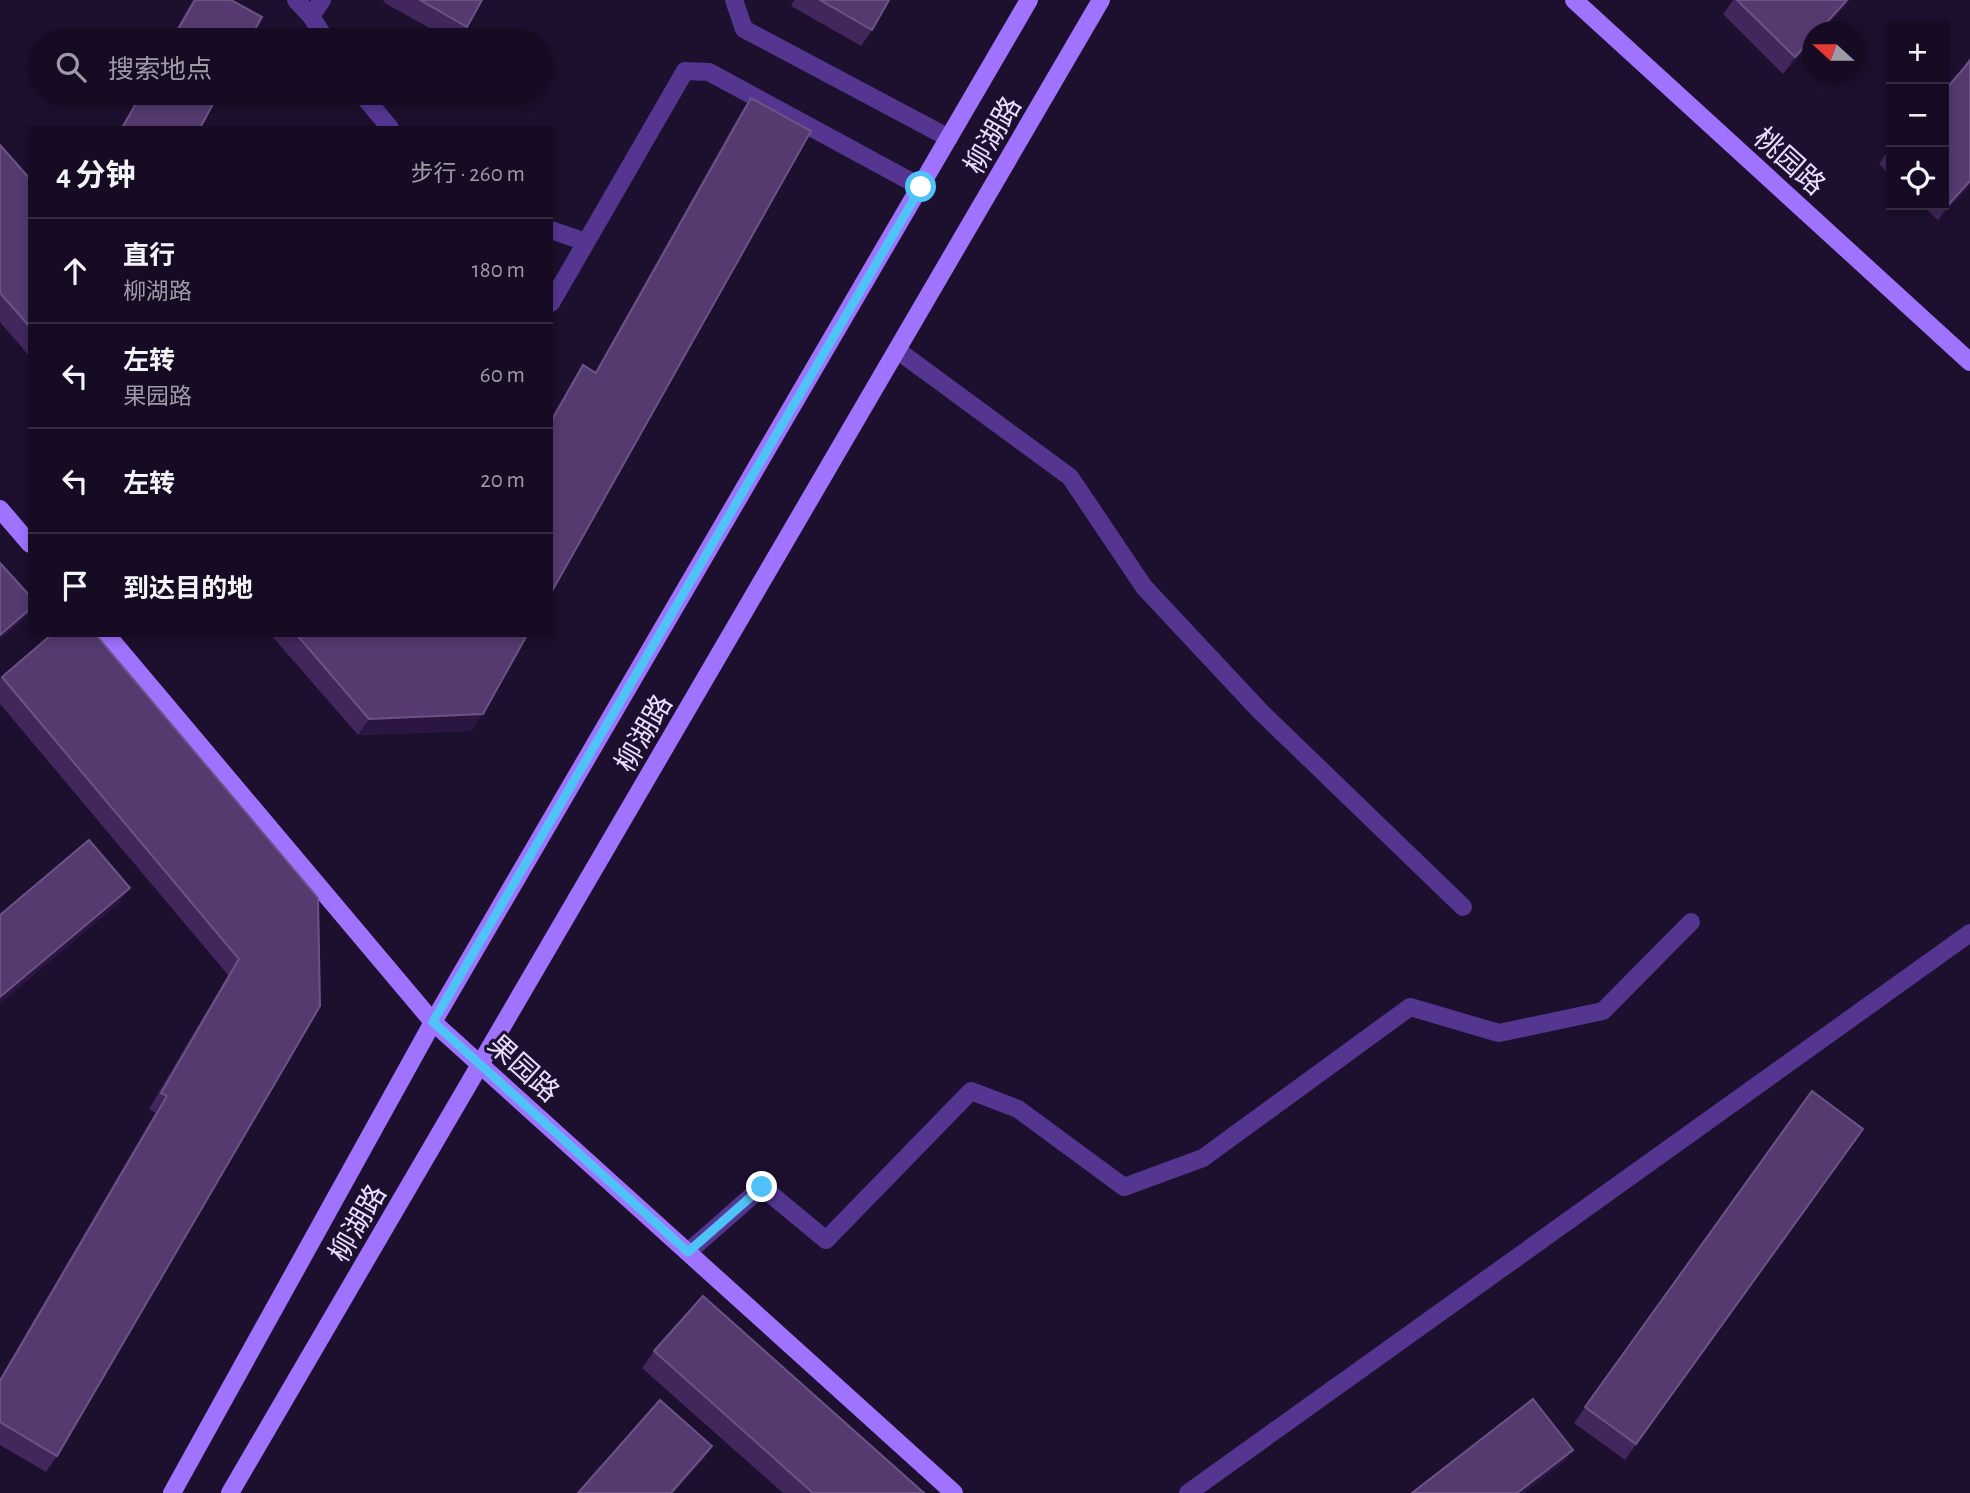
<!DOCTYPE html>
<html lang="zh">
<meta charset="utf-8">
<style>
body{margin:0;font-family:"Alegreya Sans","Noto Sans SC",sans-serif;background:#23192f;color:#f1f3f6}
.controls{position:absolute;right:21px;top:21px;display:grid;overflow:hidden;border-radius:0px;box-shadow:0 4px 10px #0003}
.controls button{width:63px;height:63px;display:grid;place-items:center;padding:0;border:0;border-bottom:2px solid #352b40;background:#160b22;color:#f1f3f6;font:35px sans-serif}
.compass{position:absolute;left:1802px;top:21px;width:63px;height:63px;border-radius:50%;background:#160b22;box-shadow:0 4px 10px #0003;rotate:291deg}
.stop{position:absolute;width:21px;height:21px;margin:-16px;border:5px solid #4fc3f7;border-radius:50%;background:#fff}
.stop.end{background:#4fc3f7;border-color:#fff;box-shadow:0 2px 7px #0008}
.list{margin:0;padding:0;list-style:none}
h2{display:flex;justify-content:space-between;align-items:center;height:91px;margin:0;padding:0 28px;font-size:30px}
h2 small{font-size:23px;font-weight:400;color:#9e9ba5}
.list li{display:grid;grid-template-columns:46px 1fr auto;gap:21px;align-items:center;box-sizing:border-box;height:105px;padding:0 28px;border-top:2px solid #352b40}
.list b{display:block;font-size:26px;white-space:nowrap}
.list p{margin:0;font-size:23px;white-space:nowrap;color:#9e9ba5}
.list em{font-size:23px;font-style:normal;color:#9e9ba5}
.icon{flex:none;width:38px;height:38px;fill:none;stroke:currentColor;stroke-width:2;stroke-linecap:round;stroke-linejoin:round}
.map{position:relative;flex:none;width:1970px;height:1493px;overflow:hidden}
.search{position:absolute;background:#160b22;box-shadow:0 4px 10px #0003;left:28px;top:28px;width:525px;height:77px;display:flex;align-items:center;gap:18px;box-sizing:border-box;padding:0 24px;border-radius:38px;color:#9e9ba5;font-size:26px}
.panel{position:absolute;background:#160b22;box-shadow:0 4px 10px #0003;left:28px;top:126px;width:525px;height:511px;border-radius:0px}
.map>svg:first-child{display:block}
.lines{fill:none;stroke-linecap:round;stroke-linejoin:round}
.street{stroke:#543691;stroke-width:18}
.secondary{stroke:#a073ff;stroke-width:18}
.wall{fill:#42275d}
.shaded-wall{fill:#2b1543}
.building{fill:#543a6f;stroke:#6b5485;stroke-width:2}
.route{stroke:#4fc3f7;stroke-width:9}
.labels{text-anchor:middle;stroke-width:6;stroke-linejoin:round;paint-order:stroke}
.street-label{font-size:28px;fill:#eadcff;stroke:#1d0f2e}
</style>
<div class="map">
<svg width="1970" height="1493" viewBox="0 0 1970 1493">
<rect width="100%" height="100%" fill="#1d0f2e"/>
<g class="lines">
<!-- street -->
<g class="street">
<polyline points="296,0 311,16 326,40"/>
<polyline points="734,0 744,29 949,138"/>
<polyline points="311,16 322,0"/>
<polyline points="361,93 390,128"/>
<polyline points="551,230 586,242"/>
<polyline points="551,303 685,71 709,72 921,187"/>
<polyline points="897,350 1070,477 1144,587 1260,711 1463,907"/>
<polyline points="688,1252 762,1187 826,1240 971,1091 1018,1109 1124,1187 1203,1158 1410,1007 1499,1033 1603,1011 1691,922"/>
<polyline points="1188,1493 1970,933"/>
</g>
<!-- secondary -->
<g class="secondary">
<polyline points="1574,0 1970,362"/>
<polyline points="0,509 30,544"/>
<polyline points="107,635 433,1022 954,1493"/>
<polyline points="172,1493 433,1022 1029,0"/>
<polyline points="230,1493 1101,0"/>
</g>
</g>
<!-- wall -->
<g class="wall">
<polygon points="193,0 231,0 249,40 170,40"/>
<polygon points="384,0 482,0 467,27 458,40 451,40 383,2"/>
<polygon points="794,0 889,0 872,30 861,46 791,6"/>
<polygon points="1733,0 1850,0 1822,32 1812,32 1812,41 1783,74 1723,14"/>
<polygon points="1970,59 1970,185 1938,220 1922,205 1944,205 1944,91 1962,71"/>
<polygon points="141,93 219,93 200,128 121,128"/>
<polygon points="751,98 551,593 551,418 572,382 583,365 595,372 740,114"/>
<polygon points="0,145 30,179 30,357 0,322"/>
<polygon points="1891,147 1891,176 1879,164"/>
<polygon points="271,635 527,635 471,731 358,735"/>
<polygon points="2,677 318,898 57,1456 46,1472 0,1445 0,1378 155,1113 149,1109 228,975 0,704 0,679"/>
<polygon points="1812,1091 1863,1129 1625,1460 1574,1423"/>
<polygon points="654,1351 924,1493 783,1493 642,1368"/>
</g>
<!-- shaded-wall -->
<g class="shaded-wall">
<polygon points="1847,0 1850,0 1822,32 1818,32"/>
<polygon points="1812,38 1812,41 1783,74 1795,57"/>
<polygon points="1970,181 1970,185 1938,220 1949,204"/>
<polygon points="30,609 30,612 27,616 0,640 0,635"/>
<polygon points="483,714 471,731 358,735 369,719"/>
<polygon points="130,888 118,904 0,1004 0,997"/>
<polygon points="712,1446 704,1459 673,1493 671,1493"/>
<polygon points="1573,1450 1564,1462 1524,1493 1517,1493"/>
</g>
<!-- building -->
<g class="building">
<polygon points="195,0 231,0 262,17 249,40 172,40"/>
<polygon points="420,0 482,0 467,27"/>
<polygon points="820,0 889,0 872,30"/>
<polygon points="1737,0 1847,0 1818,32 1812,32 1812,38 1795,57"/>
<polygon points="1970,60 1970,181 1949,204 1944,199 1944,91 1964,68"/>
<polygon points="142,93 219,93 200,128 122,128"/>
<polygon points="751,98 811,131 551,593 551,422 583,365 596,373"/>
<polygon points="0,145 30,179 30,327 0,293"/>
<polygon points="0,563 30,596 30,609 0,635"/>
<polygon points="51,635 96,635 318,898 320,1006 57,1456 0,1422 0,1381 167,1096 161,1093 239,959 2,677"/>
<polygon points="297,635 527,635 483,714 369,719"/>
<polygon points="89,840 130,888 0,997 0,915"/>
<polygon points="1812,1091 1863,1129 1636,1444 1585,1407"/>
<polygon points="703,1296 924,1493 813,1493 654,1351"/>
<polygon points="1533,1399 1573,1450 1517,1493 1412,1493"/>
<polygon points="660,1400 712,1446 671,1493 578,1493"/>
</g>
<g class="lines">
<!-- route -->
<polyline class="route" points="762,1187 688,1252 433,1022 921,187"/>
</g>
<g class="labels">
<!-- street labels -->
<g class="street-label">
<text transform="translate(992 135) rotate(-60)" y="10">柳湖路</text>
<text transform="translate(1790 161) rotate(42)" y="10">桃园路</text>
<text transform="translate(643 733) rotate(-60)" y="10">柳湖路</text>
<text transform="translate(524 1068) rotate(42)" y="10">果园路</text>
<text transform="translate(357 1223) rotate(-60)" y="10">柳湖路</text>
</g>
</g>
</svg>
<div class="controls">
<button>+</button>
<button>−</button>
<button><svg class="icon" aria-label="locate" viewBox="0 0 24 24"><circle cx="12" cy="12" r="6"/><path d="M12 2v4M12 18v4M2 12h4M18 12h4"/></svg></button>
</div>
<svg class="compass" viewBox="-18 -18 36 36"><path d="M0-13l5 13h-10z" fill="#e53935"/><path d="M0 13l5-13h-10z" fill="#9e9ba5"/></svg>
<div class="stop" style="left:921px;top:187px"></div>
<div class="stop end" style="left:762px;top:1187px"></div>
<div class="search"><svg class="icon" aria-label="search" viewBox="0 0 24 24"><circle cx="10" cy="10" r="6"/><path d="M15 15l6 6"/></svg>搜索地点</div>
<section class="panel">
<h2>4 分钟<small>步行 · 260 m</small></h2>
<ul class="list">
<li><svg class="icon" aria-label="ahead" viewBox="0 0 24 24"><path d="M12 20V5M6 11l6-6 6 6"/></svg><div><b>直行</b><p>柳湖路</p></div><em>180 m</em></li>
<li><svg class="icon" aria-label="left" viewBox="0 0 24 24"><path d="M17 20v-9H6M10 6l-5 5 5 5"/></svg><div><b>左转</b><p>果园路</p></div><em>60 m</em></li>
<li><svg class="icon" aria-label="left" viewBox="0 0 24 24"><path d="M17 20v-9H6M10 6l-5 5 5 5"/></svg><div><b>左转</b></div><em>20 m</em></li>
<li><svg class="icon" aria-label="arrive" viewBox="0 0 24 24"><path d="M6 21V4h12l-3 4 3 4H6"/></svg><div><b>到达目的地</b></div></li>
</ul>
</section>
</div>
